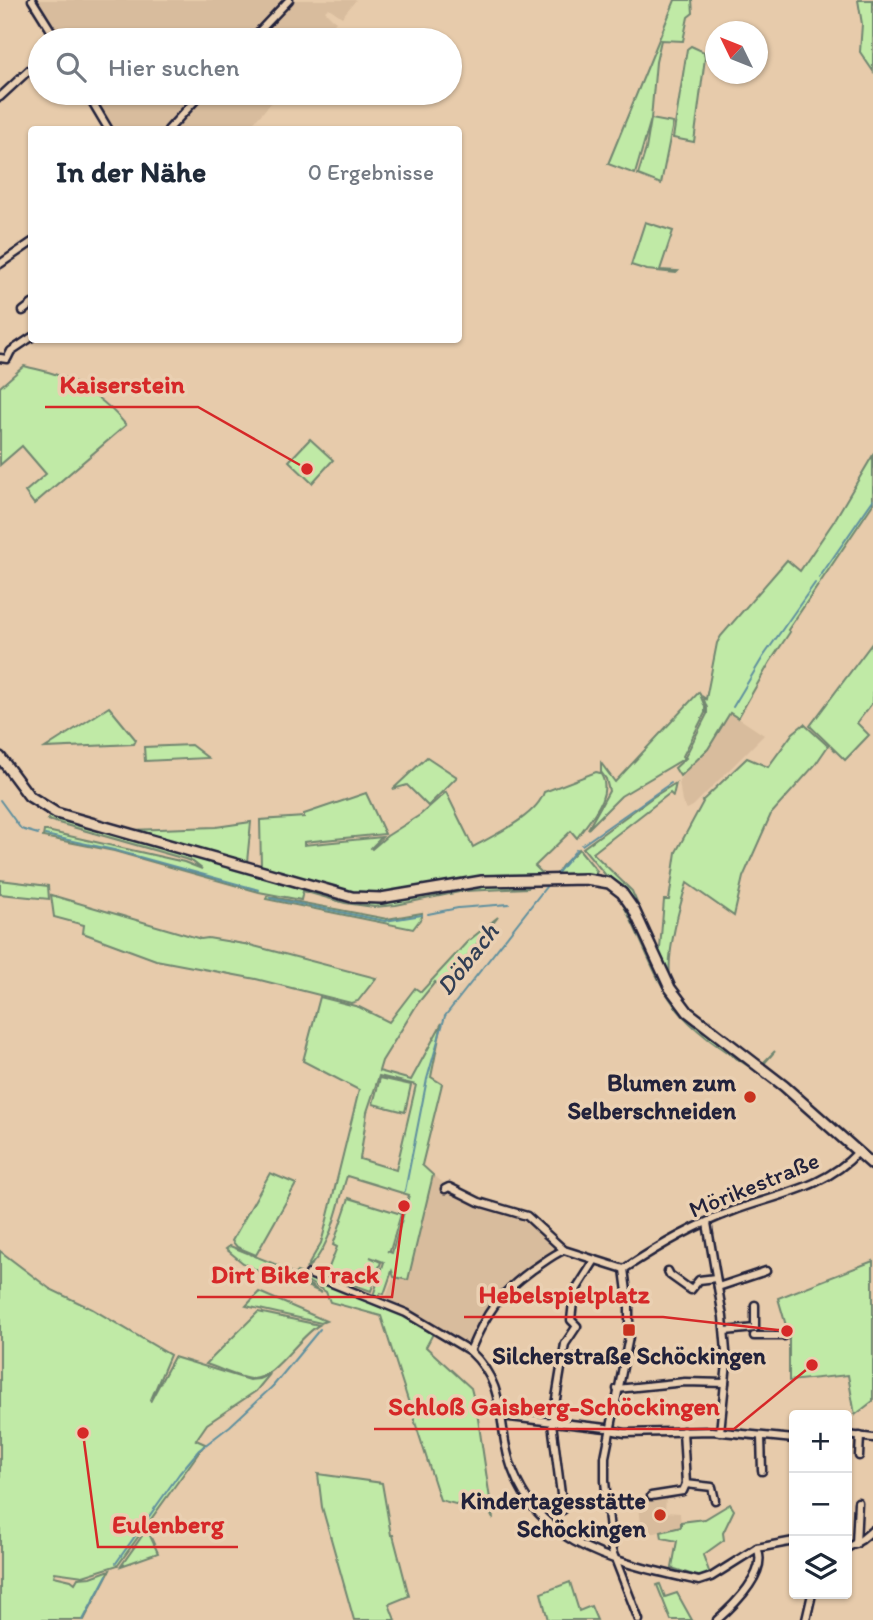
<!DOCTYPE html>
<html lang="de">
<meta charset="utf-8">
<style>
body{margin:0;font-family:Itim,sans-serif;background:#f2f2f3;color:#1f2937}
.controls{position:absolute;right:21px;bottom:21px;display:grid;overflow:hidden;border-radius:7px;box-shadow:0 2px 5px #0004}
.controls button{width:63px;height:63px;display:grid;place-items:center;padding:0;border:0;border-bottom:2px solid #e0e1e3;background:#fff;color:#1f2937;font:35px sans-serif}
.compass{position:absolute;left:705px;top:21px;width:63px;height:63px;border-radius:50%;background:#fff;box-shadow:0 2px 5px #0004;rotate:313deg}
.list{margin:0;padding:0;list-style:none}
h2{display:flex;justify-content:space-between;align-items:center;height:91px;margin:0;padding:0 28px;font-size:30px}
h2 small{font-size:23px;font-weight:400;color:#747a83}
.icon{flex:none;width:38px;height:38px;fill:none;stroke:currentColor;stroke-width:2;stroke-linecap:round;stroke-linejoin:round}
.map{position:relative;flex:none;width:873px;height:1620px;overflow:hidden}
.search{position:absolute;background:#fff;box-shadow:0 2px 5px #0004;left:28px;top:28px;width:434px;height:77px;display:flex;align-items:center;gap:18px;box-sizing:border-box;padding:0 24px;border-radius:38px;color:#747a83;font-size:26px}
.panel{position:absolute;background:#fff;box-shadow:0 2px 5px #0004;left:28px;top:126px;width:434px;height:217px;border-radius:7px}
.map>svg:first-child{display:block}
.built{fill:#d8bc9d}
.green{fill:#c0eaa6;stroke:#718670;stroke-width:2;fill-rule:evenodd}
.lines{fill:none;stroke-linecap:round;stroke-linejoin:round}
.stream{stroke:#60909e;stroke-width:2}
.street-casing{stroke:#22223b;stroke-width:11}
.secondary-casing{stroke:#22223b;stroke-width:14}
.street{stroke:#ead0b2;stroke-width:6}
.secondary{stroke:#ead0b2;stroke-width:9}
.poi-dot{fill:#c8321e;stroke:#ead0b2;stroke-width:2.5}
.labels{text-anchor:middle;stroke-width:7;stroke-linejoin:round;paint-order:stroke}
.poi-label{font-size:24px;font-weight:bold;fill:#22223b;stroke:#ead0b2;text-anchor:end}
.street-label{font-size:24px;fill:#22223b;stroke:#ead0b2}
.water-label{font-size:26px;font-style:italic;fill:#313e54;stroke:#ead0b2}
.leader{fill:none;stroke:#d62828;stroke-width:2.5}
.callout-dot{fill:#d62828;stroke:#ead0b2;stroke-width:2.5}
.callout-label{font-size:26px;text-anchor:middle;font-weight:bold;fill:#d62828;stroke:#ead0b2;stroke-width:7;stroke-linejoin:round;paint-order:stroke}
</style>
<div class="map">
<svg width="873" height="1620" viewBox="0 0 873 1620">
<rect width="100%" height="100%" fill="#e7cbab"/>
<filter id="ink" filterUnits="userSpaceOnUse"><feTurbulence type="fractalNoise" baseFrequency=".0143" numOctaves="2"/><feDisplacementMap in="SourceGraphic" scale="14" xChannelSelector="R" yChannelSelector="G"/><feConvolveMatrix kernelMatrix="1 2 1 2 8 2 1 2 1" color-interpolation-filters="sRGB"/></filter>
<g filter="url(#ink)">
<!-- built -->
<g class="built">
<polygon points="37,0 356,0 342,17 329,8 325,11 336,22 319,40 61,40"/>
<polygon points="92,93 280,93 247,130 114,129"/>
<polygon points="731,713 764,735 693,806 687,809 682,802 679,781 683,774 708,749"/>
<polygon points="433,1175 449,1187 479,1202 527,1216 564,1250 554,1254 498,1299 470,1351 383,1304 394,1277 408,1280"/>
<polygon points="647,1496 648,1500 666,1497 665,1512 680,1513 681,1527 655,1533 642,1533 638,1498"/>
</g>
<!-- green -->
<g class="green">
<polygon points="675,0 692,0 693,13 688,17 683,41 661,40 656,62 651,119 673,123 661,184 638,175 646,149 651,119 635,174 608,164"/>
<polygon points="858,0 873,0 873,71 860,52 862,24"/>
<polygon points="691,46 704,52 705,58 694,142 673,138 687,49"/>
<polygon points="645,222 673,231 660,270 678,271 676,273 647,270 631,265"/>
<path d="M24,366C35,369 47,371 57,375C83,384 109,404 126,425L34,504L25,492L46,474L22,446L0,465V387Z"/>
<polygon points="310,439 333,460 312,483 289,461"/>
<polygon points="873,455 873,504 788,630 790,632 770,662 738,718 730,713 708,749 680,776 675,768 686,758 685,757 707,714 707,708 703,697 706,699 717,643 721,636 787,560 800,571 834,521"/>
<polygon points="873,642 873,702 857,723 869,735 845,760 810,726"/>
<polygon points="699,692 705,707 705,713 683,756 685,758 621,796 588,829 609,791 606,779 601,772 601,763 615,782"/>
<polygon points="109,707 136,740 134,744 45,748"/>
<path d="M804,724L828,746L815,765L771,814L743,877L734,916L687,883C680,904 667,953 670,974C673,1005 739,1045 763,1063L775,1051L763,1065L699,1019L679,998L639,915L583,848L653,797L676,783L673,796L670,793L593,853L632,891L657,949H660L664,900H669L676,852L703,802L702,801L747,758L768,767L793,733Z"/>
<polygon points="191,745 208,758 145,761 144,747"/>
<polygon points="427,757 457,777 428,806 407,785 393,789"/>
<path d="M596,772L600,773C615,794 589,820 577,838L571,831L535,866L544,875L542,877L359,896L227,860L234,857L223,859L130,830L216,827L251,822L247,862L261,866L260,820L304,817V814L366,793L385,834L304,842V845L382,837L371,848L372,849L387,836L420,815L446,792L473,847C494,835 537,816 544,792Z"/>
<polygon points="51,813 207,859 221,866 230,865 359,901 474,884 530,885 528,888 464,891 396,905 374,907 345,903 303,891 301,900 259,892 114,851 43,837 44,831 47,831 184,862 202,869 193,862 185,859 48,820"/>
<polygon points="579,849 597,871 595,875 555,877 562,866"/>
<polygon points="0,880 48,886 49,899 0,894"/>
<polygon points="51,895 201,939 208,938 250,945 376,978 358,1001 351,1003 256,979 156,960 83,933 84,925 54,917"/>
<polygon points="267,896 387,919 422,913 422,917 413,929 266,899"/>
<path d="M627,899L677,999L761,1070L759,1073C730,1054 694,1033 674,1005C652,974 641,936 622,903Z"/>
<path d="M498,917L442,988L435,982L418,1003L382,1061L379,1071L411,1080L442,1023L431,1077L442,1084L422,1165L433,1175L408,1280L394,1277L392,1271L384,1294L380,1293L378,1297L373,1296L384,1262L370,1257L381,1262L371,1291L326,1275L337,1247L333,1245L349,1198L401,1214L390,1251H387L392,1253L409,1195L347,1176C338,1203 331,1251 306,1269L321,1243L324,1232L359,1090L303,1061L320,997L359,1007L389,1022L415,988L421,992L467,942ZM379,1076L416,1085L396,1170L360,1159L367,1112Z"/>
<polygon points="380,1078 411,1085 405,1112 373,1104"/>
<polygon points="270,1173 296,1184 256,1255 237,1247 232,1241"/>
<polygon points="230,1246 282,1267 322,1293 266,1267 260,1272 243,1263 226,1249"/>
<polygon points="0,1251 50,1289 92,1309 170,1355 150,1402 174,1357 249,1380 259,1379 270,1374 256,1391 207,1424 196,1440 205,1444 118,1565 83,1576 55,1572 54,1576 71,1580 75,1583 78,1578 91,1577 110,1570 84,1620 0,1620"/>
<polygon points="873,1261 873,1401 855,1415 848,1375 789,1381 789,1336 778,1298"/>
<polygon points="297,1272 363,1300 406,1313 435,1330 426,1347 471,1388 477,1412 493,1519 490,1513 440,1500 381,1316 330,1302 326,1292 295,1274"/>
<polygon points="259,1292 326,1321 321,1323 246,1306"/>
<path d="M258,1312L319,1325C299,1336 274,1379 253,1379C239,1379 220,1368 206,1364Z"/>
<polygon points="318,1474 382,1483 391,1535 393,1535 409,1596 389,1604 395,1620 354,1620 322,1507"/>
<polygon points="730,1504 734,1510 723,1533 724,1540 703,1555 710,1574 699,1577 672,1568 677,1541 662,1538 661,1532 681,1527 681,1522 705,1519"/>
<polygon points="147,1529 158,1553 121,1566"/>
<polygon points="570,1582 579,1611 591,1606 597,1620 548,1620 541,1593"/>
<polygon points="660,1584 665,1597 677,1593 692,1620 671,1620 657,1585"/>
</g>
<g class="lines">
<!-- stream -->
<g class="stream">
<polyline points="819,578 873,500"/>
<polyline points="733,707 763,657 815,583"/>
<polyline points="0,800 21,829 38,834"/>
<polyline points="45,835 114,850 259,890"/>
<polyline points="582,845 671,783"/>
<polyline points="555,876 577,849"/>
<polyline points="270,898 385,921 422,915"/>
<polyline points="428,914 458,908 509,904"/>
<polyline points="405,1191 427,1079 445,1016 549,883"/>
<polyline points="116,1563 179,1474 199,1450 230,1426 273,1386 320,1329"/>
<polyline points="83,1620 107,1575"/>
</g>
<!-- street casing -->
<g class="street-casing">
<g id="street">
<polyline points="32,0 57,40"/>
<polyline points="251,40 289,0"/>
<polyline points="87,93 109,130"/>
<polyline points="0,97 40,60"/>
<polyline points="168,130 202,93"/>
<polyline points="0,264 32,242"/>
<polyline points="23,311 32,304"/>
<polyline points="0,358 7,359 11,351 32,337"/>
<polyline points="445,1189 449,1187 479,1202 527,1216 564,1250 624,1269"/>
<polyline points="707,1223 723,1317 727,1363 720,1432"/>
<polyline points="624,1269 629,1307 629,1337 605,1457 605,1481 612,1551 639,1620"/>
<path d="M624,1269C657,1247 695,1225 733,1211C778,1194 824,1189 858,1152"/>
<polyline points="668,1271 670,1275 691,1290 699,1280 716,1278"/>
<path d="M309,1274L406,1313L470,1351C499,1378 499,1405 505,1442C523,1544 613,1562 699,1581L711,1577L757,1548L794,1541"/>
<polyline points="718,1287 766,1271"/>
<polyline points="725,1331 755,1328 755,1305"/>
<polyline points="754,1336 784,1336"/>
<path d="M470,1351C486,1313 498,1295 532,1270C543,1263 552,1255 564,1250"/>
<polyline points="564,1357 623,1361"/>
<polyline points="617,1389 685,1382 725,1383"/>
<polyline points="501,1416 606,1428"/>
<polyline points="610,1430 625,1433 712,1431 794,1439"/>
<polyline points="683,1431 686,1484 712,1487 715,1500"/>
<polyline points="847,1435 873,1438"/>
<polyline points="761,1437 762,1471"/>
<polyline points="859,1456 860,1436"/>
<polyline points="651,1496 683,1491 686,1484"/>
<polyline points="563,1510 552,1423 565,1344 577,1326 571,1320 574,1293 595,1260"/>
<polyline points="856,1544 858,1502"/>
<polyline points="847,1548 861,1540 873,1530"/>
<path d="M717,1620C733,1606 769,1572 757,1548"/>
<polyline points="806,1620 812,1594"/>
</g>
</g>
<!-- secondary casing -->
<g class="secondary-casing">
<polyline id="secondary" points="0,757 29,796 56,813 352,897 381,898 482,881 586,879 609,883 622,893 634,910 670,988 688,1012 784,1086 873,1165"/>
</g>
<!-- street -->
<use href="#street" class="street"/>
<!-- secondary -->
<use href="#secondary" class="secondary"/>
</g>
</g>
<!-- markers -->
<g class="poi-dot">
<circle cx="750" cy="1097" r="7"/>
<rect x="622" y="1323" width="14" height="14" rx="3.5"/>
<circle cx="660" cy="1515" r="7"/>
</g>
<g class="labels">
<!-- poi labels -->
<g class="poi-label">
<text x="736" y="1091">Blumen zum<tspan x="736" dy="28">Selberschneiden</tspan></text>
<text x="629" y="1364" text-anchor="middle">Silcherstraße Schöckingen</text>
<text x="646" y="1509">Kindertagesstätte<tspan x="646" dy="28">Schöckingen</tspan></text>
</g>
<!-- street labels -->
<g class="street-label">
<text transform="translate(754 1185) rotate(-22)" y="8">Mörikestraße</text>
</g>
<!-- water labels -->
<g class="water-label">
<text transform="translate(467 959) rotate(-52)" y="9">Döbach</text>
</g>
</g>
<!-- callouts -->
<path class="leader" d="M307 469L198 407H45M404 1206L392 1297H197M787 1331L663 1317H464M812 1365L734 1429H374M83 1433L98 1547H238"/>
<g class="callout-dot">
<circle cx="307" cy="469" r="7"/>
<circle cx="404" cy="1206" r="7"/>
<circle cx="787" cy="1331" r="7"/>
<circle cx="812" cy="1365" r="7"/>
<circle cx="83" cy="1433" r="7"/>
</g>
<g class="callout-label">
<text x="122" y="393">Kaiserstein</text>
<text x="295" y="1283">Dirt Bike Track</text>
<text x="564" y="1303">Hebelspielplatz</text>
<text x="554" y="1415">Schloß Gaisberg-Schöckingen</text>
<text x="168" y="1533">Eulenberg</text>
</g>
</svg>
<div class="controls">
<button>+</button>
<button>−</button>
<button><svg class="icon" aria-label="layers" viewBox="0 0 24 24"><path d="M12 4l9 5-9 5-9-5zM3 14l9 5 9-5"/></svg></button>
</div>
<svg class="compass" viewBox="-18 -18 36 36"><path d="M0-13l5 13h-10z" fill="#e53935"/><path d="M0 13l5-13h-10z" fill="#747a83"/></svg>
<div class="search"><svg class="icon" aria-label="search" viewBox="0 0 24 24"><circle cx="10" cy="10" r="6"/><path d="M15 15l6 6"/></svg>Hier suchen</div>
<section class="panel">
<h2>In der Nähe<small>0 Ergebnisse</small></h2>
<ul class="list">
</ul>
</section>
</div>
